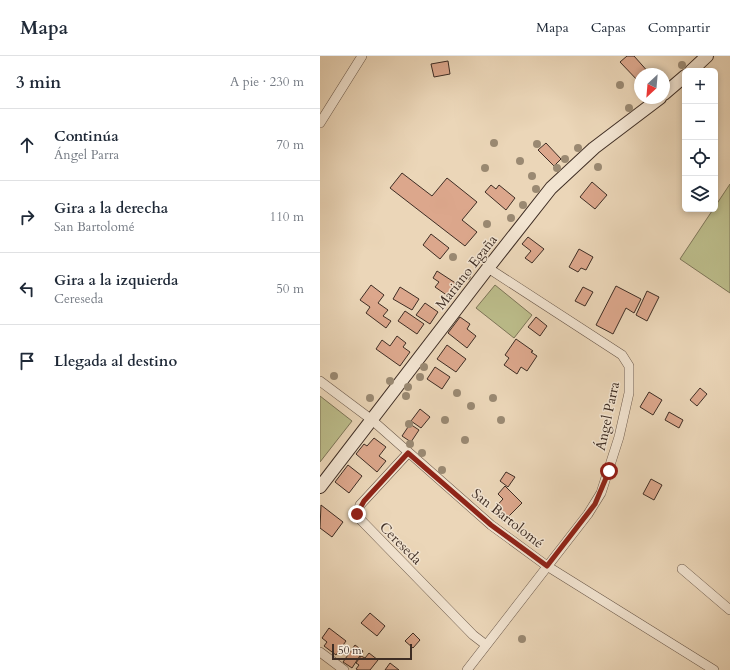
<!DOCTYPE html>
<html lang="es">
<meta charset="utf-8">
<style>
body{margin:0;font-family:Cardo,serif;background:#f2f2f3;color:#1f2937}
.controls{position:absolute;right:12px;top:12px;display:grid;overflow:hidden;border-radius:6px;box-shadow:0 2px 6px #0003}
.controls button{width:36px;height:36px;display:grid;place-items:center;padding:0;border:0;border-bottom:1px solid #e0e1e3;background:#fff;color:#1f2937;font:20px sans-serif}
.compass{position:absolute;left:314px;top:12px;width:36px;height:36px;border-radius:50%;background:#fff;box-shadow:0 2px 6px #0003;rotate:206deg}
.scale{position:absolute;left:12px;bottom:10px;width:80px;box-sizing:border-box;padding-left:4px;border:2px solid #3e2d24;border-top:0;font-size:11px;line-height:14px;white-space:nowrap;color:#3e2d24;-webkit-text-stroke:3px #f2e4d1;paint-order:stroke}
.stop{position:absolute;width:12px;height:12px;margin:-9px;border:3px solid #8f2418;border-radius:50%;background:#fff}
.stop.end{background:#8f2418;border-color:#fff;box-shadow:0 1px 4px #0008}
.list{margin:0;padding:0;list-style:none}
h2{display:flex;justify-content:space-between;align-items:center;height:52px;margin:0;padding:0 16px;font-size:17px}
h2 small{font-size:13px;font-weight:400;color:#747a83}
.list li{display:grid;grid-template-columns:26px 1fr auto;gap:12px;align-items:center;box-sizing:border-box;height:72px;padding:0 16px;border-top:1px solid #e0e1e3}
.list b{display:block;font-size:15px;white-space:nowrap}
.list p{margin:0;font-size:13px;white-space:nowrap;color:#747a83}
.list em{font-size:13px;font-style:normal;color:#747a83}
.icon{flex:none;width:22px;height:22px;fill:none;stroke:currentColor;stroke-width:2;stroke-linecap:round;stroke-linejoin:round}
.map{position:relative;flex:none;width:410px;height:614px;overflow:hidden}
header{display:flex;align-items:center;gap:24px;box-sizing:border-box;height:56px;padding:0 20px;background:#fff;border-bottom:1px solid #e0e1e3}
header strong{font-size:19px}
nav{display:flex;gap:22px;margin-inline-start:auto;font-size:14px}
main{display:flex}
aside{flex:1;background:#fff}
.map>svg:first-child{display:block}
.green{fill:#bcbd8b;stroke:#7d7558}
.building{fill:#dca78c;stroke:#3e2d24}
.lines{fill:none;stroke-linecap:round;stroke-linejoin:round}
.street-casing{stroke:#695749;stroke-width:10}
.secondary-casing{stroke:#3e2d24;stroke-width:14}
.street{stroke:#f2e4d1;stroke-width:9}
.secondary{stroke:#f2e4d1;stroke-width:12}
.tree{fill:#9a8972}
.route{stroke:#8f2418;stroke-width:5}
.labels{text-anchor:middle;stroke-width:3;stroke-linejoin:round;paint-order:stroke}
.street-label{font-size:14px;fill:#3e2d24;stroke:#f2e4d1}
</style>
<header>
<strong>Mapa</strong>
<nav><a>Mapa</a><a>Capas</a><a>Compartir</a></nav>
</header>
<main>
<aside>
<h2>3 min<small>A pie · 230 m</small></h2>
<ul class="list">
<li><svg class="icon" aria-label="ahead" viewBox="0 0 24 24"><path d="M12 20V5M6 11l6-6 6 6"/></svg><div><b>Continúa</b><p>Ángel Parra</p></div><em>70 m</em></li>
<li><svg class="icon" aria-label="right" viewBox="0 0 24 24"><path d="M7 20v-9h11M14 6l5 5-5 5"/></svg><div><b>Gira a la derecha</b><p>San Bartolomé</p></div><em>110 m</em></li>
<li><svg class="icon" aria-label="left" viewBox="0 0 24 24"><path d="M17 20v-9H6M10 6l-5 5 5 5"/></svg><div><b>Gira a la izquierda</b><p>Cereseda</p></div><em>50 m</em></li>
<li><svg class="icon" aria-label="arrive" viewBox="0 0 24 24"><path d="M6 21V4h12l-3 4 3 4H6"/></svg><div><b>Llegada al destino</b></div></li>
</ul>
</aside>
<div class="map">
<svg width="410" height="614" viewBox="0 0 410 614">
<rect width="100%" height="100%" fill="#ebd6b8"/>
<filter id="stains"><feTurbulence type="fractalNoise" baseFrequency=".005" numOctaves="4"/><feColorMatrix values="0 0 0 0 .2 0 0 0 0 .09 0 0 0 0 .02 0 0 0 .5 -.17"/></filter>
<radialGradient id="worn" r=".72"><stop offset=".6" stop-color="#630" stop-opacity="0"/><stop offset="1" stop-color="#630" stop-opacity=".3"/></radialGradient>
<!-- green -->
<g class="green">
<polygon points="410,128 410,237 360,203"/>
<polygon points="175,229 212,259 194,282 156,252"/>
<polygon points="0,340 32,365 0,406"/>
</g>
<!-- building -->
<g class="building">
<polygon points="307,0 314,0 330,18 320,18 320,27 300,6"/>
<polygon points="128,5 130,18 114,21 111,8"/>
<polygon points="226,87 241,103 234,110 218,94"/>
<polygon points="82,117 112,140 127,122 157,146 142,164 157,176 145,190 70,132"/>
<polygon points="272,126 287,139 275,153 260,141"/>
<polygon points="171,129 176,133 179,129 195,142 186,154 165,136"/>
<polygon points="111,178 129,192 120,203 103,189"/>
<polygon points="208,181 224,193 212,207 205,202 211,195 202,188"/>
<polygon points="259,193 273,201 266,214 261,212 258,216 249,211"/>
<polygon points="117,215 137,228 128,240 115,231 119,226 113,222"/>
<polygon points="51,229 64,239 58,247 68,254 63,260 71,265 66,272 46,257 50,251 40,244"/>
<polygon points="296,230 321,243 314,257 306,252 293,278 276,269"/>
<polygon points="80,231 99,243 92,254 73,243"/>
<polygon points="263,231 273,236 265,250 255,245"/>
<polygon points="327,235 339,241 327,265 316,259"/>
<polygon points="105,247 118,256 110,268 96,259"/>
<polygon points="85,255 104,268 97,278 78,265"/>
<polygon points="140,261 150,268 147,273 156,280 147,292 128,277"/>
<polygon points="216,261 227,270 220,280 208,271"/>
<polygon points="77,280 86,287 83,291 90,296 80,310 56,293 62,284 70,290"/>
<polygon points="196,283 213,295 211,296 217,300 207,315 201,311 197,318 184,309 189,302 185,299"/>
<polygon points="127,289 146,303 136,316 117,303"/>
<polygon points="115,311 130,321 122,333 107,323"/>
<polygon points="380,332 387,338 377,350 370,344"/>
<polygon points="329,336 342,344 333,359 320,351"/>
<polygon points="100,353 110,361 101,372 91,365"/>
<polygon points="349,356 363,364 359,372 345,364"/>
<polygon points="90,368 99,374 91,386 82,380"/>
<polygon points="54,382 66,391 59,400 66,405 57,416 36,398 44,388 47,390"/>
<polygon points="28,409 42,420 29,437 15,426"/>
<polygon points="186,416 195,421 188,431 180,425"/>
<polygon points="331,423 342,429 334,444 323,438"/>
<polygon points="185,430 202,447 183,466 172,455 183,443 178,438"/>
<polygon points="1,449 23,466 12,481 0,472"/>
<polygon points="50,557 65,570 57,580 41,567"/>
<polygon points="9,572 26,585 16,599 4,590 7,586 2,582"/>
<polygon points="93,577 100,584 93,592 85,585"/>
<polygon points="35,589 43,595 32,612 23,606"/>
<polygon points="49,597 58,604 50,614 38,614 36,613 39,609 36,607 41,600 45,602"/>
<polygon points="70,607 79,614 65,614"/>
</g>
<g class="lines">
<!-- street casing -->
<g class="street-casing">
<g id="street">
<polyline points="0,67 42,0"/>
<polyline points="0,325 52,364 171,469 227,510 394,614"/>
<polyline points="88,397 40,449 37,458 38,461 153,579 166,589"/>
<polyline points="362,513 410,554"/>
<polyline points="0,596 24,614"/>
<polyline points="147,614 268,458 281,437 299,381 309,337 309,310 302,299 168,212"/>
</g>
</g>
<!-- secondary casing -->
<g class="secondary-casing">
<g id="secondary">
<polyline points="371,15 387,0"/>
<polyline points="344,38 365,20"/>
<polyline points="0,431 168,212 231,132 274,92 340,42"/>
</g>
</g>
<!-- street -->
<use href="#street" class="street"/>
<!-- secondary -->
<use href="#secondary" class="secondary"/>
</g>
<!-- trees -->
<g class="tree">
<circle cx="362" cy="9" r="4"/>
<circle cx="300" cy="29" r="4"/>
<circle cx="309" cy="52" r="4"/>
<circle cx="174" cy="87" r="4"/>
<circle cx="217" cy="88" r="4"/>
<circle cx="258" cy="92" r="4"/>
<circle cx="245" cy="103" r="4"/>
<circle cx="200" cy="105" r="4"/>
<circle cx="278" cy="111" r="4"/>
<circle cx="165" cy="112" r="4"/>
<circle cx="237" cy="112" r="4"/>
<circle cx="212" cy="120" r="4"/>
<circle cx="216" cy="133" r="4"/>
<circle cx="203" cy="149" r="4"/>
<circle cx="191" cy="162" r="4"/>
<circle cx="167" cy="168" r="4"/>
<circle cx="133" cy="201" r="4"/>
<circle cx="147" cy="220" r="4"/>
<circle cx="104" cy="311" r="4"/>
<circle cx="14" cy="320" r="4"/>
<circle cx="100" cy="321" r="4"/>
<circle cx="70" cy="325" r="4"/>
<circle cx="88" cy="331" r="4"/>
<circle cx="137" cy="337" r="4"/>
<circle cx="86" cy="340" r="4"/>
<circle cx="50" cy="342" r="4"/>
<circle cx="173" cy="342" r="4"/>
<circle cx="151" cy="350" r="4"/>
<circle cx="125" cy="364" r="4"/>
<circle cx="181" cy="364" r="4"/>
<circle cx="89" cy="368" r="4"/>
<circle cx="145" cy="384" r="4"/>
<circle cx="90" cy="388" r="4"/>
<circle cx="102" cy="397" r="4"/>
<circle cx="122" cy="414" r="4"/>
<circle cx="202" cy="583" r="4"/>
</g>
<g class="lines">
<!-- route -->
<polyline class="route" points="37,458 44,445 88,397 171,469 227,510 275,448 289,415"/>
</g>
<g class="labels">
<!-- street labels -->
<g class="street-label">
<text transform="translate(146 216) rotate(-52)" y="5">Mariano Egaña</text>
<text transform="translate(287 360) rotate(-78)" y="5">Ángel Parra</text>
<text transform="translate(188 462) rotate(38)" y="5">San Bartolomé</text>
<text transform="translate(81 487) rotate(45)" y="5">Cereseda</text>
</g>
</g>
<rect width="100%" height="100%" filter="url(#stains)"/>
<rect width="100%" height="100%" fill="url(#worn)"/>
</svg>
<div class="controls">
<button>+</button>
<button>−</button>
<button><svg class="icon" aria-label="locate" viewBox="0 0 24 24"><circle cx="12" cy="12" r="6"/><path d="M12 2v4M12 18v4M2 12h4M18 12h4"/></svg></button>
<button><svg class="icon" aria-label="layers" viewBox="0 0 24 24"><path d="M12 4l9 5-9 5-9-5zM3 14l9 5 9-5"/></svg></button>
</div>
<svg class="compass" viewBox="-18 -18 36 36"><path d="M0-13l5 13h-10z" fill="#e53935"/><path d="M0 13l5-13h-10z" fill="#747a83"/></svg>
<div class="scale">50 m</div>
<div class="stop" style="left:289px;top:415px"></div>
<div class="stop end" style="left:37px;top:458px"></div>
</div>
</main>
